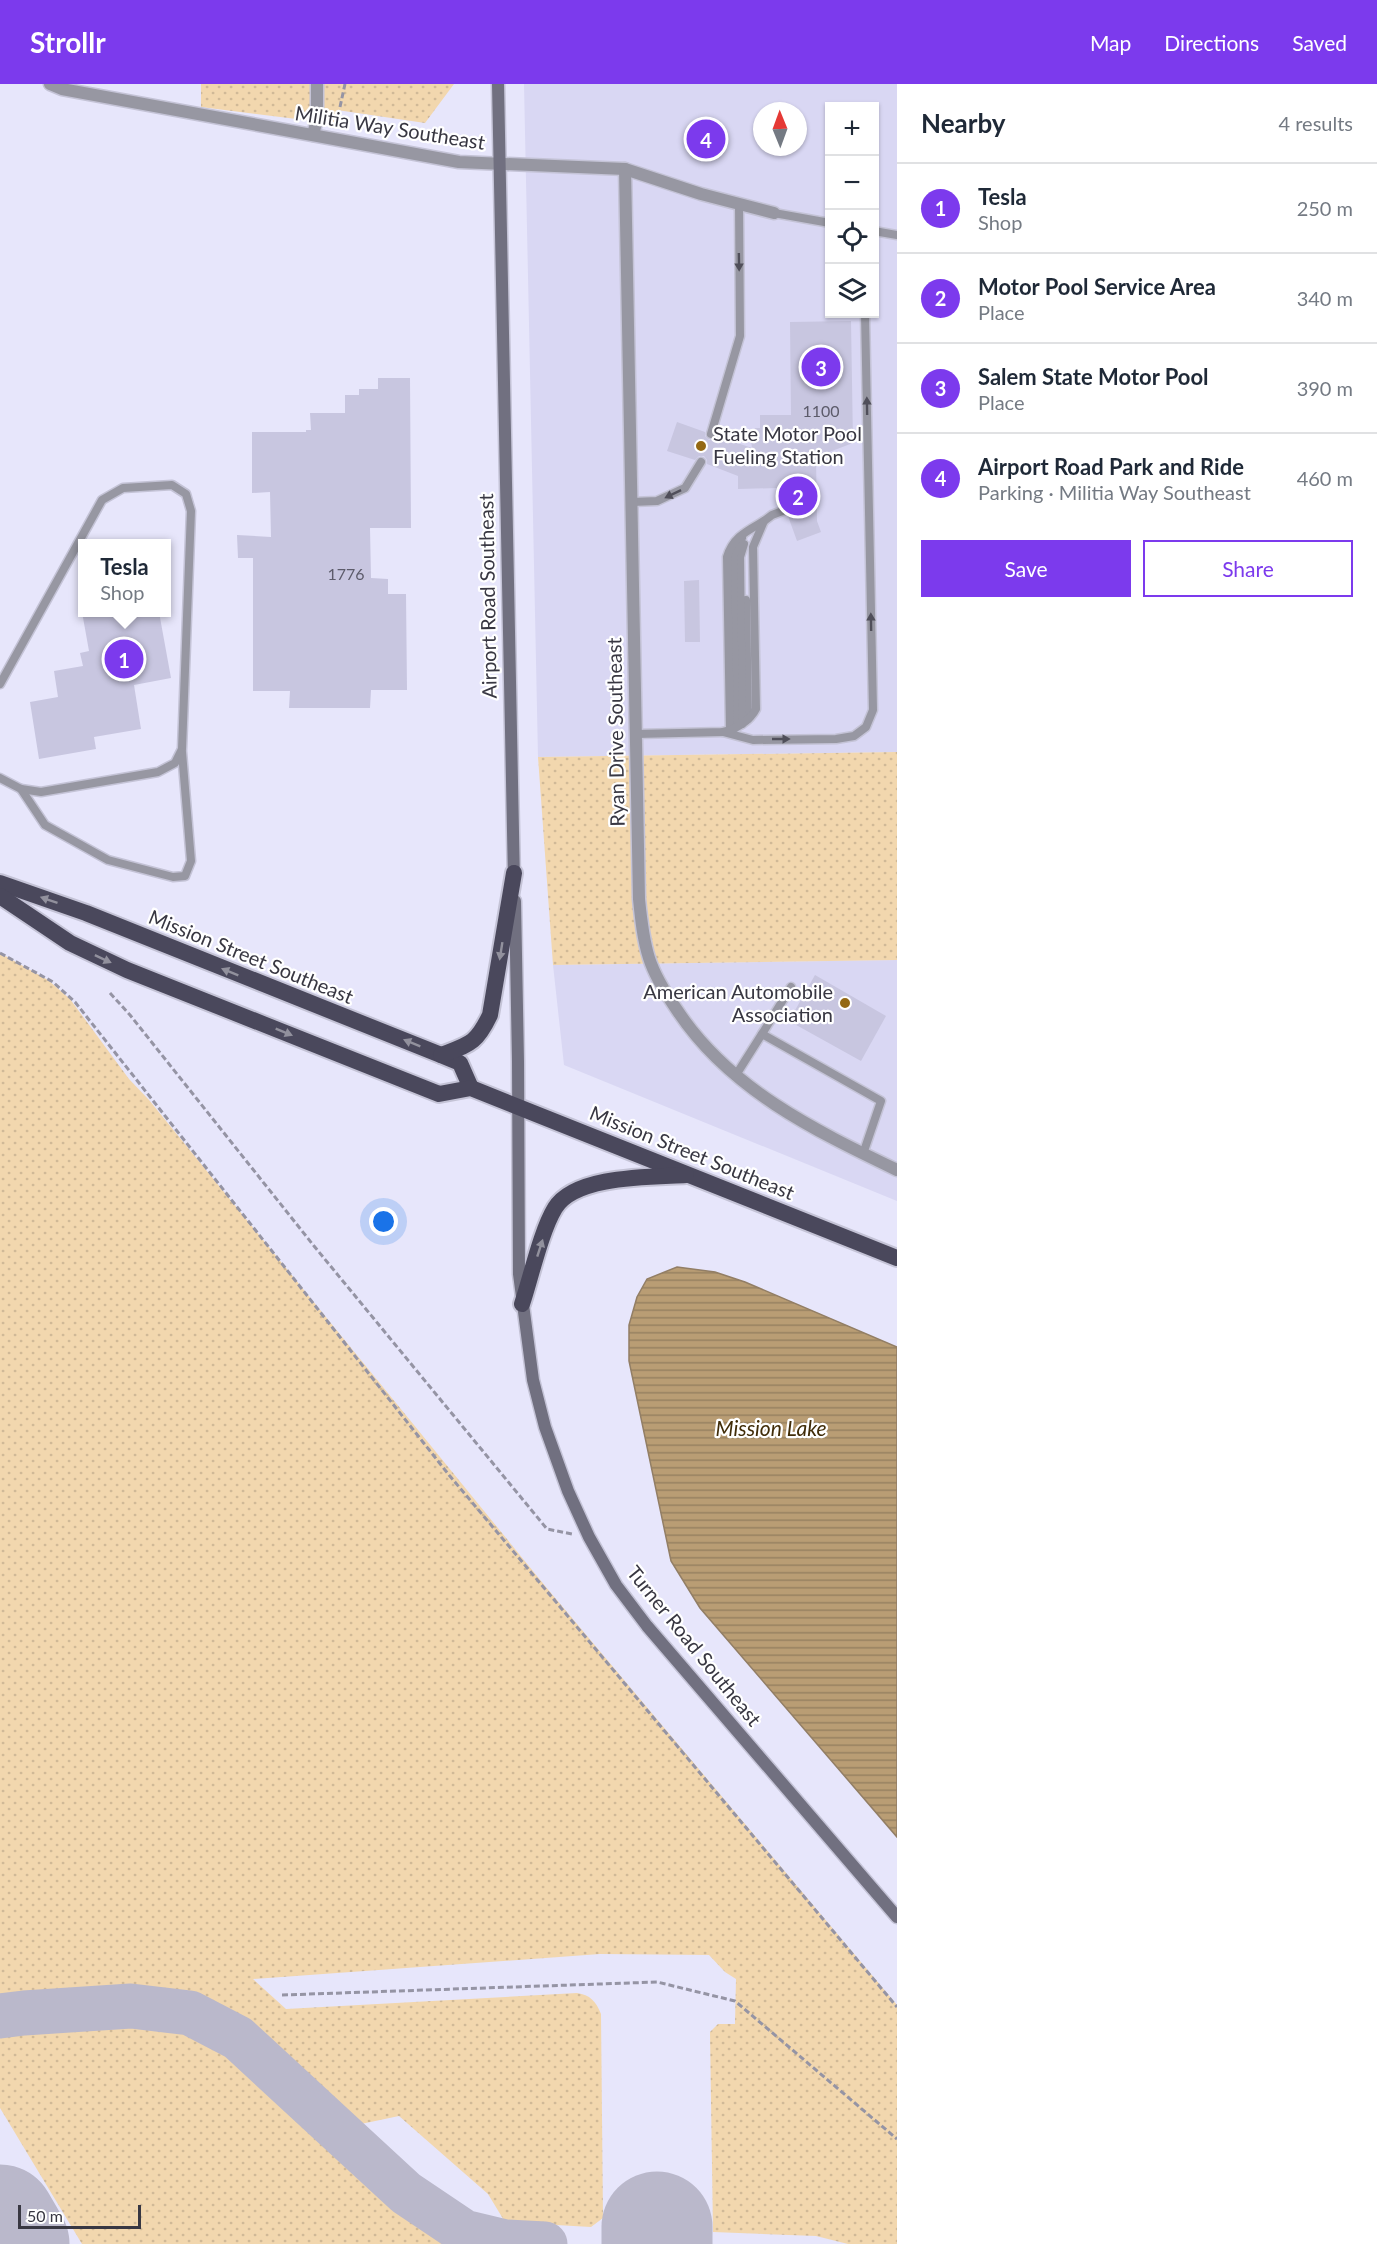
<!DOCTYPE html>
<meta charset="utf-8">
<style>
body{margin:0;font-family:Lato,sans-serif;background:#f2f2f3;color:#1f2937}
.controls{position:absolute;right:18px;top:18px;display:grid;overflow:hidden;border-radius:0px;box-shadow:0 2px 4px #0004}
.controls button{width:54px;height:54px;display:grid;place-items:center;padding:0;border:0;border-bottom:2px solid #e0e1e3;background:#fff;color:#1f2937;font:30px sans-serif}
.compass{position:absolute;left:753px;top:18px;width:54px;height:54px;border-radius:50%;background:#fff;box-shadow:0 2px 4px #0004;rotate:359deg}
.scale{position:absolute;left:18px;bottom:15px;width:123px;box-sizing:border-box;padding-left:6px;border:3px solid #383742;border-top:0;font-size:16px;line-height:21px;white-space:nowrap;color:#383742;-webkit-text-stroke:4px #fff;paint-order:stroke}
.you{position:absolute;left:384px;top:1138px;width:21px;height:21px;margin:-15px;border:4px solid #fff;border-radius:50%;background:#1a73e8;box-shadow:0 0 0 9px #1a73e833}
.badge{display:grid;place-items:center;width:39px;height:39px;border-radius:50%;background:#7c3aed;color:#fff;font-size:20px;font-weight:700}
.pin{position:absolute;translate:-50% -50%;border:3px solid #fff;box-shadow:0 2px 6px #0006}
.popup{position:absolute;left:78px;top:455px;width:93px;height:78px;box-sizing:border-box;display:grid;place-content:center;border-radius:0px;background:#fff;filter:drop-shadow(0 2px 4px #0005);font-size:20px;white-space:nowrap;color:#747a83}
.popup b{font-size:22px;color:#1f2937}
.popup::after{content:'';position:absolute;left:50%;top:100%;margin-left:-12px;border:12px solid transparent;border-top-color:#fff}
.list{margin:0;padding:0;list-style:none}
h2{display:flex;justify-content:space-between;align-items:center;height:78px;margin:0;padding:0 24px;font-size:26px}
h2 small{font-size:20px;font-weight:400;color:#747a83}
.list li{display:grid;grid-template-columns:39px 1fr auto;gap:18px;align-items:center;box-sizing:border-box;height:90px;padding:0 24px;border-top:2px solid #e0e1e3}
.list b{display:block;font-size:22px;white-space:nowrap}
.list p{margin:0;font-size:20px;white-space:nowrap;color:#747a83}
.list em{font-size:20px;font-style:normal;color:#747a83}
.actions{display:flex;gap:12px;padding:18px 24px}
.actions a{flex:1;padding:14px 0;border:2px solid #7c3aed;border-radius:0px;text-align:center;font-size:21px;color:#7c3aed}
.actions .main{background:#7c3aed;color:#fff}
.icon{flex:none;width:33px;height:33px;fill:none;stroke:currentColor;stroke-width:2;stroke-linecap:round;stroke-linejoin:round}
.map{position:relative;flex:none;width:897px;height:2160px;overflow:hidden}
header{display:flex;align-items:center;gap:36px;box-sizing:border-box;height:84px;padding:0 30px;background:#7c3aed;color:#fff}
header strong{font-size:28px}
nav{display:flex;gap:33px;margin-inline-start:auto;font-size:21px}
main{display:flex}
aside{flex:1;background:#fff}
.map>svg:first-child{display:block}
.built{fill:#d9d7f3;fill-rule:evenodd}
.green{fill:url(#green-dots)}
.water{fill:url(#water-rules);stroke:#927e65;stroke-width:1.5}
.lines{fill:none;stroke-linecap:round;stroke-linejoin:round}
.taxiway{stroke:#bab8cb;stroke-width:45}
.runway{stroke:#bab8cb;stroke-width:111}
.building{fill:#c8c6e0}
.service-casing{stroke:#c4c3d6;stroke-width:11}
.pedestrian-casing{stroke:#c4c3d6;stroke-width:15}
.minor-casing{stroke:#c4c3d6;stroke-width:15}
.secondary-casing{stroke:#c4c3d6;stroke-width:15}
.trunk-casing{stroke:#c4c3d6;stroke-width:20}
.path{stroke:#9594a4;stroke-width:3;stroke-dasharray:6 3;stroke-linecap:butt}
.service{stroke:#9797a2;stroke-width:8}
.pedestrian{stroke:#9797a2;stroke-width:12}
.minor{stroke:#9797a2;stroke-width:12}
.secondary{stroke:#717080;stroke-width:12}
.trunk{stroke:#4a485c;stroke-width:16}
.oneway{fill:#504f5a}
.oneway2{fill:#92919d}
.poi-dot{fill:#946813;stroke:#fff;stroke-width:2}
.labels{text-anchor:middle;stroke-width:4.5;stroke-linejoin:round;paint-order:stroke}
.number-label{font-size:16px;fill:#5c5b6a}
.street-label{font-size:20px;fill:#383742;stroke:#fff}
.poi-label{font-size:20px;fill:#383742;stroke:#fff;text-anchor:start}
.water-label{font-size:21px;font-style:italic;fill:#402c08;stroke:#fff}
</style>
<header>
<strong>Strollr</strong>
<nav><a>Map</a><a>Directions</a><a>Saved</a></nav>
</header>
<main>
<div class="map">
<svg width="897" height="2160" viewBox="0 0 897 2160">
<defs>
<pattern id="green-dots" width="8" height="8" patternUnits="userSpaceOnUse" patternTransform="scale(1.5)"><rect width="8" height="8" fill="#f2d7ae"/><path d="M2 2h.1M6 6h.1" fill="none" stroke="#d0b997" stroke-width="1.8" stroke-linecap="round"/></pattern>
<pattern id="water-rules" width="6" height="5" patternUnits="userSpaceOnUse" patternTransform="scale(1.5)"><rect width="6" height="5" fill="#b99d74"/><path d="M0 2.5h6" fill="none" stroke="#978161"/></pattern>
</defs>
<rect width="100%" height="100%" fill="#e7e6fb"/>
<!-- built -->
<g class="built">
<path d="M524,0H897V668L538,673ZM830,22H874V230H830ZM762,27H798V63H762Z"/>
<polygon points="897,876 897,1117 564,981 553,881"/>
</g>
<!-- green -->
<g class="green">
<polygon points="201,0 454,0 425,39 337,26 337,40 201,23"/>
<polygon points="897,668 897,876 553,881 538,673"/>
<path d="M0,869L48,896L70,915L129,995L149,1016L546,1503L897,1921V2160H848L816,2152L713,2148L710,1948L718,1940H735L736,1895L725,1888L709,1871L600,1870L253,1895L286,1925L577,1909C590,1911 596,1917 601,1930L603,2134L591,2143L505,2138L488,2110L399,2032L361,2040C290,1985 241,1903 142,1903L0,1913Z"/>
<path d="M130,1941C165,1941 187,1945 218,1963L415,2139L446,2160H82L0,2024V1954C18,1943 104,1943 130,1941Z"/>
</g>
<!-- water -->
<polygon class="water" points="677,1183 715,1188 745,1198 897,1263 897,1753 700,1524 671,1477 629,1277 629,1241 637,1213 647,1195"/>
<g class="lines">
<!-- taxiway -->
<g class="taxiway">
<polyline points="0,1932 24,1929 131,1922 190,1929 238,1954 406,2109 464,2148 505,2158 545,2160"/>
<polyline points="0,2159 3,2160"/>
</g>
<!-- runway -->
<g class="runway">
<polyline points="0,2136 14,2160"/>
<polyline points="657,2143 657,2160"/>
</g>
</g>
<!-- building -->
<g class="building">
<polygon points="851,237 853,359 816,373 817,437 821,448 797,457 788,432 791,424 789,421 783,420 777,404 738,405 738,392 707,380 707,376 704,372 699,372 695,376 667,367 677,338 705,348 705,352 709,356 713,356 717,352 752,364 751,356 756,355 755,344 760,344 760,331 791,331 790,238"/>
<polygon points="378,294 410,294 411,444 370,444 371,494 388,495 388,510 406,510 407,606 371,606 370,624 289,624 290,607 253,607 253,474 238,474 237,451 271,453 270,408 252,409 252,348 306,348 306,346 311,346 310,329 345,329 345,311 359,311 359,305 378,305"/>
<polygon points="699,496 700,558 685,558 684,497"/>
<polygon points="82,528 159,528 171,594 134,601 141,645 94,653 96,665 39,675 30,618 58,613 54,587 83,582 80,569 89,567"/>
<polygon points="815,891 886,932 861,977 789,937"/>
</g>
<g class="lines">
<!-- service casing -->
<g class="service-casing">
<g id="service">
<polyline points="774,129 830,139"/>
<polyline points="874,147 897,151"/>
<polyline points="711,350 740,252 739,120"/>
<polyline points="632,418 657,417 685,404 701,378"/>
<polyline points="746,516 748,635"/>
<polyline points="0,600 102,416 123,404 172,401 186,410 191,427 182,665 175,679 158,688 41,708 21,705 0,694"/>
<polyline points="742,640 740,473 744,460"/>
<polyline points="735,644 733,472 742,454"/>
<path d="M730,647L727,473C733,453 747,447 764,437"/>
<polyline points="723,648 753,656 836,655 854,652 866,643 873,626 865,230"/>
<path d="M636,650L723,648C736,645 750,637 756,625L753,463L764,437L772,431L785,426"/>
<polyline points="21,705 45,741 108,776 173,793 185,792 191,777 182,668"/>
<polyline points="762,950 791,903"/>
<polyline points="736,991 762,950 881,1017 863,1070"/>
</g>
</g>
<!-- pedestrian casing -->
<g class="pedestrian-casing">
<polyline id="pedestrian" points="313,51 317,35 317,0"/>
</g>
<!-- minor casing -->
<g class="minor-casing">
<g id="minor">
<polyline points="50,0 62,5 459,78 625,85 701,110 774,129"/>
<path d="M625,85L639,815C641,835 643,855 649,874C655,893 666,910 677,926C729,1005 814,1046 897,1086"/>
</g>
</g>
<!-- secondary casing -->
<g class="secondary-casing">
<g id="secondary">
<polyline points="498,0 514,797"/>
<polyline points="515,817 518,977 519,1190 533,1296 545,1343 568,1407 589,1453 616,1501 647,1542 897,1833"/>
</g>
</g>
<!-- trunk casing -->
<g class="trunk-casing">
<g id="trunk">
<polyline points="0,799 86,829 441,971 460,979 471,1004"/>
<polyline points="0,812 70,859 127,886 439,1010 471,1004 897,1174"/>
<path d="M441,971C470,960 476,960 490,931L514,789"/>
<path d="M522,1220C531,1193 541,1147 555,1124C575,1091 652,1093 686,1091"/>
</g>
</g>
<!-- path -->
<g class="path">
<polyline points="340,23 345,0"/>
<polyline points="0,869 53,898 75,918 449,1391 897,1923"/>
<polyline points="110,909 130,931 314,1162 547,1445 572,1450"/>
<polyline points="282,1911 657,1898 735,1917 897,2055"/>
</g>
<!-- service -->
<use href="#service" class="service"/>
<!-- pedestrian -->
<use href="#pedestrian" class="pedestrian"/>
<!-- minor -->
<use href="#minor" class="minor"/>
<!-- secondary -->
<use href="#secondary" class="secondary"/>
<!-- trunk -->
<use href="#trunk" class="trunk"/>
</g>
<!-- one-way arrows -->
<defs><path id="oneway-solid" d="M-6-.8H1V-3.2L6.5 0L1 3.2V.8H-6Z" transform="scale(1.5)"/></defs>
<g class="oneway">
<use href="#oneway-solid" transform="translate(739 178) rotate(89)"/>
<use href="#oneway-solid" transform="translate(867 322) rotate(-91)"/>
<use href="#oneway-solid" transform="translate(673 410) rotate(154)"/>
<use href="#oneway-solid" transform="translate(871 538) rotate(-91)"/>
<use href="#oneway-solid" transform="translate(781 655)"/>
</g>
<g class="oneway2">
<use href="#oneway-solid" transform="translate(49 816) rotate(-161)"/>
<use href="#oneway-solid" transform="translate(501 867) rotate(99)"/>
<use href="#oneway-solid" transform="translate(103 875) rotate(25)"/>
<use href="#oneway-solid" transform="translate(230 888) rotate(-158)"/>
<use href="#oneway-solid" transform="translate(284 948) rotate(22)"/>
<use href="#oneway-solid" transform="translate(412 959) rotate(-158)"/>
<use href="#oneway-solid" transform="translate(540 1164) rotate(-72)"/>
</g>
<!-- markers -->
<g class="poi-dot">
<circle cx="701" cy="362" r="6"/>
<circle cx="845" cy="919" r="6"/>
</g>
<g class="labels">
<!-- number labels -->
<g class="number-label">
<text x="821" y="333">1100</text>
<text x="346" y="496">1776</text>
</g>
<!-- street labels -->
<g class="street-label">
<text transform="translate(390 44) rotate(9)" y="7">Militia Way Southeast</text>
<text transform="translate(488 512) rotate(-91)" y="7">Airport Road Southeast</text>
<text transform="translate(616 648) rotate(-91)" y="7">Ryan Drive Southeast</text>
<text transform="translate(251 873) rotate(22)" y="7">Mission Street Southeast</text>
<text transform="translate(692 1069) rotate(22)" y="7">Mission Street Southeast</text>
<text transform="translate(694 1562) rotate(51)" y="7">Turner Road Southeast</text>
</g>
<!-- poi labels -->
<g class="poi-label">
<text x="713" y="357">State Motor Pool<tspan x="713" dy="23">Fueling Station</tspan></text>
<text x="833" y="915" text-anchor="end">American Automobile<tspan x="833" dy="23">Association</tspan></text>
</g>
<!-- water labels -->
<g class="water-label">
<text x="771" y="1352">Mission Lake</text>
</g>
</g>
</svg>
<div class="controls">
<button>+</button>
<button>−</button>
<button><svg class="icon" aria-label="locate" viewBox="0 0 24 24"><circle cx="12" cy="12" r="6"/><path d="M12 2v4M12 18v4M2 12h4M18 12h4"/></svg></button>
<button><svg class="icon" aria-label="layers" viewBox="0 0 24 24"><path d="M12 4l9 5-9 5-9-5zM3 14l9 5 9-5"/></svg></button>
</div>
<svg class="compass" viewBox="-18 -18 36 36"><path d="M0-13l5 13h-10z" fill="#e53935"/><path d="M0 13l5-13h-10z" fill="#747a83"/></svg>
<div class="scale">50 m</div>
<div class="you"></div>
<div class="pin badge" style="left:124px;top:575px">1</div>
<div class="popup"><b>Tesla</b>Shop</div>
<div class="pin badge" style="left:798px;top:412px">2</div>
<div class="pin badge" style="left:821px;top:283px">3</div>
<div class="pin badge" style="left:706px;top:55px">4</div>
</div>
<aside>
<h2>Nearby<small>4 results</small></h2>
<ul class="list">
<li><span class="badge">1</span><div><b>Tesla</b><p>Shop</p></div><em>250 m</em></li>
<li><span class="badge">2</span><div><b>Motor Pool Service Area</b><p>Place</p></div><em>340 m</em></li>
<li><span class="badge">3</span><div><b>Salem State Motor Pool</b><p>Place</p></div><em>390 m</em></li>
<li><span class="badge">4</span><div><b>Airport Road Park and Ride</b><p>Parking · Militia Way Southeast</p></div><em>460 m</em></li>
</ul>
<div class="actions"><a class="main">Save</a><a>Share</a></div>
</aside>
</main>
